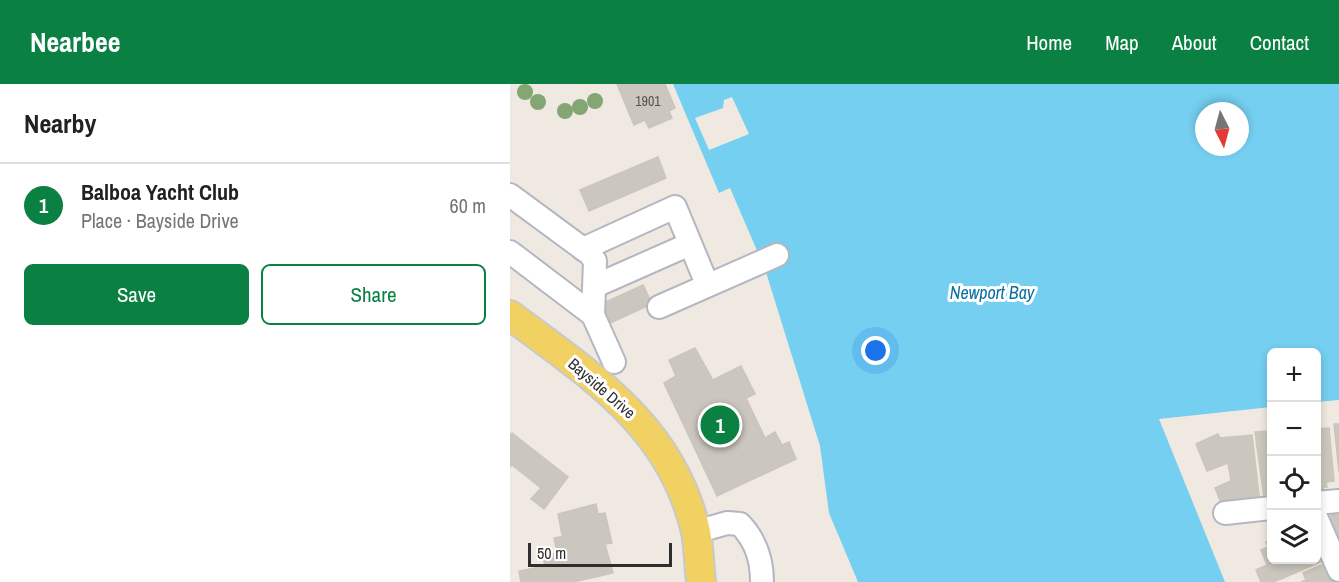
<!DOCTYPE html>
<meta charset="utf-8">
<style>
body{margin:0;font-family:"Archivo Narrow",sans-serif;background:#f2f2f2;color:#202124}
.controls{position:absolute;right:18px;bottom:18px;display:grid;overflow:hidden;border-radius:9px;box-shadow:0 3px 9px #0003}
.controls button{width:54px;height:54px;display:grid;place-items:center;padding:0;border:0;border-bottom:2px solid #e0e0e0;background:#fff;color:#202124;font:30px sans-serif}
.compass{position:absolute;left:685px;top:18px;width:54px;height:54px;border-radius:50%;background:#fff;box-shadow:0 3px 9px #0003;rotate:174deg}
.scale{position:absolute;left:18px;bottom:15px;width:144px;box-sizing:border-box;padding-left:6px;border:3px solid #2e2e2e;border-top:0;font-size:16px;line-height:21px;white-space:nowrap;color:#2e2e2e;-webkit-text-stroke:4px #fff;paint-order:stroke}
.you{position:absolute;left:366px;top:267px;width:21px;height:21px;margin:-15px;border:4px solid #fff;border-radius:50%;background:#1a73e8;box-shadow:0 0 0 9px #1a73e833}
.badge{display:grid;place-items:center;width:39px;height:39px;border-radius:50%;background:#0b8043;color:#fff;font-size:20px;font-weight:700}
.pin{position:absolute;translate:-50% -50%;border:3px solid #fff;box-shadow:0 2px 6px #0006}
.list{margin:0;padding:0;list-style:none}
h2{display:flex;justify-content:space-between;align-items:center;height:78px;margin:0;padding:0 24px;font-size:26px}
h2 small{font-size:20px;font-weight:400;color:#757577}
.list li{display:grid;grid-template-columns:39px 1fr auto;gap:18px;align-items:center;box-sizing:border-box;height:84px;padding:0 24px;border-top:2px solid #e0e0e0}
.list b{display:block;font-size:22px;white-space:nowrap}
.list p{margin:0;font-size:20px;white-space:nowrap;color:#757577}
.list em{font-size:20px;font-style:normal;color:#757577}
.actions{display:flex;gap:12px;padding:18px 24px}
.actions a{flex:1;padding:14px 0;border:2px solid #0b8043;border-radius:9px;text-align:center;font-size:21px;color:#0b8043}
.actions .main{background:#0b8043;color:#fff}
.icon{flex:none;width:33px;height:33px;fill:none;stroke:currentColor;stroke-width:2;stroke-linecap:round;stroke-linejoin:round}
.map{position:relative;flex:none;width:829px;height:498px;overflow:hidden}
header{display:flex;align-items:center;gap:36px;box-sizing:border-box;height:84px;padding:0 30px;background:#0b8043;color:#fff}
header strong{font-size:28px}
nav{display:flex;gap:33px;margin-inline-start:auto;font-size:21px}
main{display:flex}
aside{flex:1;background:#fff}
.map>svg:first-child{display:block}
.water{fill:#75cff0;fill-rule:evenodd}
.pier{fill:#efe9e1}
.building{fill:#cbc7bf;stroke:#cbc5ba;stroke-width:1.5}
.lines{fill:none;stroke-linecap:round;stroke-linejoin:round}
.minor-casing{stroke:#b4b7c1;stroke-width:26}
.major-casing{stroke:#c9c9c9;stroke-width:32}
.minor{stroke:#fff;stroke-width:22}
.major{stroke:#f2d163;stroke-width:28}
.tree{fill:#84a574}
.labels{text-anchor:middle;stroke-width:6;stroke-linejoin:round;paint-order:stroke}
.number-label{font-size:14px;fill:#555452}
.street-label{font-size:16px;fill:#2e2e2e;stroke:#fff}
.water-label{font-size:18px;font-style:italic;fill:#0d6fa3;stroke:#fff}
</style>
<header>
<strong>Nearbee</strong>
<nav><a>Home</a><a>Map</a><a>About</a><a>Contact</a></nav>
</header>
<main>
<aside>
<h2>Nearby<small></small></h2>
<ul class="list">
<li><span class="badge">1</span><div><b>Balboa Yacht Club</b><p>Place · Bayside Drive</p></div><em>60 m</em></li>
</ul>
<div class="actions"><a class="main">Save</a><a>Share</a></div>
</aside>
<div class="map">
<svg width="829" height="498" viewBox="0 0 829 498">
<rect width="100%" height="100%" fill="#efe9e1"/>
<!-- water -->
<path class="water" d="M163,0H829V316L807,318L806,268H762L761,323L649,335L715,498H348L319,429L310,362L255,185L220,104L209,109ZM694,27H730V63H694Z"/>
<!-- pier -->
<polygon class="pier" points="222,13 239,50 199,66 185,34 213,24 214,16"/>
<!-- building -->
<g class="building">
<polygon points="107,0 155,0 165,24 159,27 162,34 139,44 135,36 124,41"/>
<polygon points="148,73 156,94 79,127 70,106"/>
<polygon points="133,201 142,220 98,240 89,221"/>
<polygon points="185,264 203,296 231,282 245,310 236,314 255,354 265,348 272,361 279,358 286,375 207,412 154,299 166,292 159,276"/>
<polygon points="824,340 829,340 829,388"/>
<polygon points="819,344 824,397 816,398 817,403 813,403 814,407 806,408 806,345"/>
<polygon points="760,347 762,348 762,413 754,414 745,348"/>
<polygon points="2,349 58,393 34,425 21,415 31,404 2,381 0,383 0,351"/>
<polygon points="708,350 710,354 742,351 750,420 713,424 705,404 721,397 718,379 697,387 686,360"/>
<polygon points="86,420 88,430 95,429 102,459 95,460 103,489 63,498 11,498 9,487 35,482 33,472 47,469 44,454 55,452 52,451 48,430"/>
<polygon points="829,426 829,459 826,459 820,427"/>
<polygon points="806,452 817,475 771,495 762,498 751,498 746,486 757,481 751,466 758,463 756,458 762,456 762,476 806,476"/>
<polygon points="816,479 824,498 791,498 796,496 793,489"/>
</g>
<g class="lines">
<!-- minor casing -->
<g class="minor-casing">
<g id="minor">
<polyline points="0,111 80,170 85,177 83,231 104,278"/>
<polyline points="73,165 165,123 197,200"/>
<polyline points="0,168 83,231"/>
<polyline points="85,202 180,160"/>
<polyline points="149,223 267,171"/>
<polyline points="806,419 829,417"/>
<polyline points="715,429 762,424"/>
<polyline points="806,433 829,486"/>
<path d="M186,448L217,439L230,440C246,457 252,475 252,498"/>
</g>
</g>
<!-- major casing -->
<g class="major-casing">
<path id="major" d="M0,231C81,292 162,342 186,448C189,464 189,482 191,498"/>
</g>
<!-- minor -->
<use href="#minor" class="minor"/>
<!-- major -->
<use href="#major" class="major"/>
</g>
<!-- trees -->
<g class="tree">
<circle cx="15" cy="8" r="8"/>
<circle cx="85" cy="17" r="8"/>
<circle cx="28" cy="18" r="8"/>
<circle cx="70" cy="23" r="8"/>
<circle cx="55" cy="27" r="8"/>
</g>
<g class="labels">
<!-- number labels -->
<g class="number-label">
<text x="138" y="22">1901</text>
</g>
<!-- street labels -->
<g class="street-label">
<text transform="translate(92 304) rotate(41)" y="6">Bayside Drive</text>
</g>
<!-- water labels -->
<g class="water-label">
<text x="482" y="215">Newport Bay</text>
</g>
</g>
</svg>
<div class="controls">
<button>+</button>
<button>−</button>
<button><svg class="icon" aria-label="locate" viewBox="0 0 24 24"><circle cx="12" cy="12" r="6"/><path d="M12 2v4M12 18v4M2 12h4M18 12h4"/></svg></button>
<button><svg class="icon" aria-label="layers" viewBox="0 0 24 24"><path d="M12 4l9 5-9 5-9-5zM3 14l9 5 9-5"/></svg></button>
</div>
<svg class="compass" viewBox="-18 -18 36 36"><path d="M0-13l5 13h-10z" fill="#e53935"/><path d="M0 13l5-13h-10z" fill="#757577"/></svg>
<div class="scale">50 m</div>
<div class="you"></div>
<div class="pin badge" style="left:210px;top:341px">1</div>
</div>
</main>
